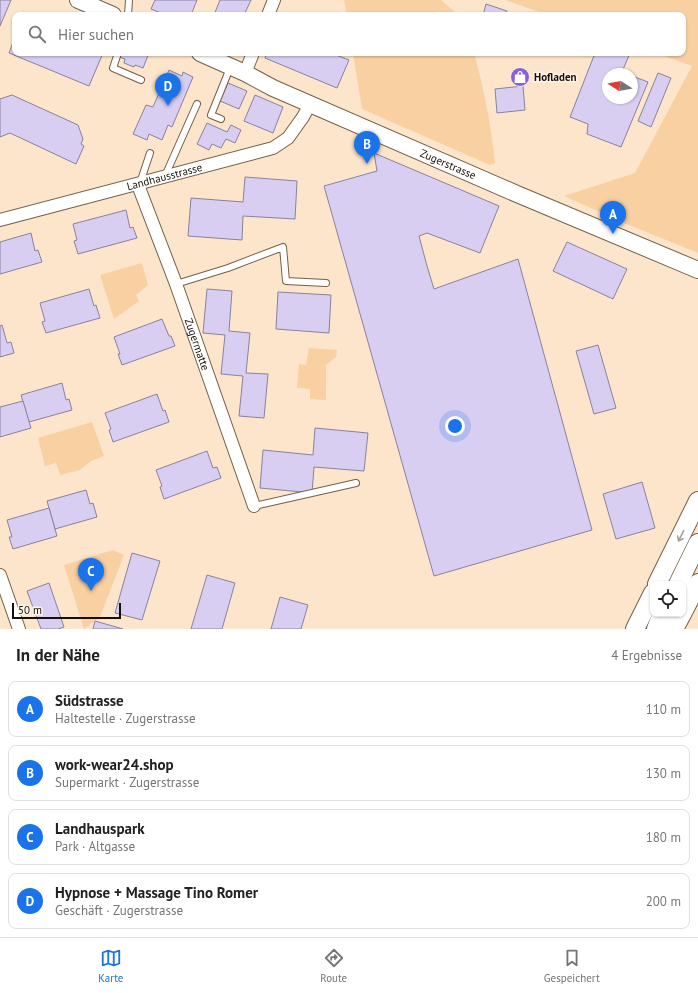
<!DOCTYPE html>
<html lang="de">
<meta charset="utf-8">
<style>
body{margin:0;font-family:"PT Sans",sans-serif;background:#f2f2f2;color:#202124}
.controls{position:absolute;right:12px;bottom:12px;display:grid;overflow:hidden;border-radius:8px;box-shadow:0 1px 3px #0004}
.controls button{width:36px;height:36px;display:grid;place-items:center;padding:0;border:0;border-bottom:1px solid #e0e0e0;background:#fff;color:#202124;font:20px sans-serif}
.compass{position:absolute;left:602px;top:68px;width:36px;height:36px;border-radius:50%;background:#fff;box-shadow:0 1px 3px #0004;rotate:281deg}
.scale{position:absolute;left:12px;bottom:10px;width:109px;box-sizing:border-box;padding-left:4px;border:2px solid #170f07;border-top:0;font-size:11px;line-height:14px;white-space:nowrap;color:#170f07;-webkit-text-stroke:3px #fef4ea;paint-order:stroke}
.you{position:absolute;left:455px;top:426px;width:14px;height:14px;margin:-10px;border:3px solid #fff;border-radius:50%;background:#1a73e8;box-shadow:0 0 0 6px #1a73e833}
.badge{display:grid;place-items:center;width:26px;height:26px;border-radius:50%;background:#1a73e8;color:#fff;font-size:13px;font-weight:700}
.pin{position:absolute;translate:-50% -33px;filter:drop-shadow(0 1px 2px #0008)}
.pin::after{content:'';position:absolute;top:21px;width:14px;height:12px;background:inherit;clip-path:polygon(0 0,100% 0,50% 100%)}
.list{margin:0;padding:0;list-style:none}
h2{display:flex;justify-content:space-between;align-items:center;height:52px;margin:0;padding:0 16px;font-size:17px}
h2 small{font-size:13px;font-weight:400;color:#757577}
.list li{display:grid;grid-template-columns:26px 1fr auto;gap:12px;align-items:center;box-sizing:border-box;height:56px;margin:0 8px 8px;padding:0 8px;border:1px solid #e0e0e0;border-radius:8px}
.list b{display:block;font-size:15px;white-space:nowrap}
.list p{margin:0;font-size:13px;white-space:nowrap;color:#757577}
.list em{font-size:13px;font-style:normal;color:#757577}
.icon{flex:none;width:22px;height:22px;fill:none;stroke:currentColor;stroke-width:2;stroke-linecap:round;stroke-linejoin:round}
.map{position:relative;flex:none;width:698px;height:629px;overflow:hidden}
.search{position:absolute;background:#fff;box-shadow:0 1px 3px #0004;left:12px;right:12px;top:12px;height:44px;display:flex;align-items:center;gap:10px;box-sizing:border-box;padding:0 14px;border-radius:8px;color:#757577;font-size:15px}
.sheet{height:308px;background:#fff}
nav{display:flex;justify-content:space-around;align-items:center;box-sizing:border-box;height:56px;border-top:1px solid #e0e0e0;background:#fff;font-size:11px;color:#757577}
nav a{display:grid;justify-items:center;gap:2px}
nav .on{color:#1a73e8}
.map>svg:first-child{display:block}
.green{fill:#f9d0a2}
.building{fill:#d7cef2;stroke:#89829e}
.lines{fill:none;stroke-linecap:round;stroke-linejoin:round}
.service-casing{stroke:#735f48;stroke-width:8}
.minor-casing{stroke:#735f48;stroke-width:14}
.tertiary-casing{stroke:#735f48;stroke-width:18}
.secondary-casing{stroke:#735f48;stroke-width:20}
.service{stroke:#fff;stroke-width:6}
.minor{stroke:#fff;stroke-width:12}
.tertiary{stroke:#fff;stroke-width:16}
.secondary{stroke:#fff;stroke-width:18}
.oneway{stroke:#a29f9c}
.labels{text-anchor:middle;stroke-width:3;stroke-linejoin:round;paint-order:stroke}
.poi-label{font-size:11px;font-weight:bold;fill:#170f07;stroke:#fef4ea;text-anchor:start}
.street-label{font-size:11px;fill:#170f07;stroke:#fef4ea}
</style>
<div class="map">
<svg width="698" height="629" viewBox="0 0 698 629">
<rect width="100%" height="100%" fill="#fce5cb"/>
<!-- green -->
<g class="green">
<polygon points="344,0 441,0 458,15 347,15"/>
<polygon points="505,0 698,0 698,253 622,222 564,196 635,173 692,66 656,53 683,53 683,15 548,15"/>
<path d="M353,53H474C484,89 491,126 495,163L490,165L362,109Z"/>
<polygon points="142,263 148,285 136,295 139,301 114,319 100,275"/>
<polygon points="309,348 337,350 336,357 326,365 326,400 310,399 310,389 297,388 299,364 306,365"/>
<polygon points="92,422 104,456 91,461 80,470 60,475 56,463 45,466 38,438"/>
<polygon points="113,550 124,555 100,617 84,629 64,565"/>
</g>
<!-- building -->
<g class="building">
<polygon points="0,0 11,0 0,26"/>
<polygon points="155,0 197,0 191,15 166,15 151,9"/>
<polygon points="220,0 251,0 244,15 214,15"/>
<polygon points="486,4 507,11 506,15 483,15"/>
<polygon points="15,37 15,53 103,53 89,86 9,53"/>
<polygon points="121,53 149,53 143,68 135,65 134,67 124,63 125,59 119,57"/>
<polygon points="267,53 331,53 349,60 337,88 265,58"/>
<polygon points="595,53 630,53 622,72 627,74 608,74 608,98 632,98 632,76 648,82 621,147 587,134 588,124 570,117"/>
<polygon points="169,70 182,76 183,72 193,77 172,127 168,125 162,140 149,134 147,140 133,134 146,105 153,107"/>
<polygon points="658,73 671,78 651,127 638,121"/>
<polygon points="228,83 247,91 239,109 220,101"/>
<polygon points="523,86 525,110 497,113 495,89"/>
<polygon points="12,95 78,125 83,139 81,144 84,146 76,164 10,133 0,137 0,99"/>
<polygon points="255,95 283,107 273,133 244,121"/>
<polygon points="207,123 227,132 231,125 241,130 235,143 226,139 221,148 212,144 209,150 197,144"/>
<polygon points="374,153 499,206 480,253 427,233 419,236 427,266 434,289 518,259 592,530 434,576 324,186 377,171"/>
<polygon points="245,177 297,181 295,219 243,216 242,240 188,236 191,198 243,202"/>
<polygon points="126,210 130,228 133,227 137,238 78,254 74,241 77,240 73,224"/>
<polygon points="31,233 35,251 38,250 42,262 0,274 0,242"/>
<polygon points="567,242 627,269 613,299 553,271"/>
<polygon points="89,289 94,306 96,305 100,318 46,333 42,322 45,321 40,303"/>
<polygon points="207,289 232,291 229,331 250,333 246,373 268,374 264,418 239,416 243,376 221,374 225,335 203,333"/>
<polygon points="278,292 331,295 329,333 276,329"/>
<polygon points="162,319 169,336 171,336 175,346 122,365 118,354 120,354 114,337"/>
<polygon points="2,325 7,343 11,342 14,353 0,357 0,326"/>
<polygon points="598,345 616,408 594,414 576,351"/>
<polygon points="62,383 66,400 69,399 72,410 29,422 21,395"/>
<polygon points="157,394 163,411 165,410 169,422 113,442 109,430 111,429 105,413"/>
<polygon points="23,401 31,428 0,437 0,407"/>
<polygon points="315,428 368,433 364,471 314,467 312,493 260,488 263,450 313,455"/>
<polygon points="207,451 213,468 217,467 221,478 164,499 160,487 162,486 156,470"/>
<polygon points="642,482 655,528 616,539 603,494"/>
<polygon points="86,490 90,504 93,503 97,517 55,529 47,501"/>
<polygon points="49,508 57,536 13,549 9,537 12,537 7,520"/>
<polygon points="132,553 160,561 142,620 115,613"/>
<polygon points="207,575 235,583 222,629 191,629"/>
<polygon points="49,583 64,627 58,629 41,629 27,591"/>
<polygon points="280,597 308,605 301,629 271,629"/>
<polygon points="95,621 123,629 93,629"/>
</g>
<g class="lines">
<!-- service casing -->
<g class="service-casing">
<g id="service">
<polyline points="128,15 129,0"/>
<polyline points="118,53 113,68 141,80"/>
<polyline points="221,119 211,115 230,68"/>
<polyline points="165,176 197,104"/>
<polyline points="140,183 150,153"/>
<polyline points="176,284 228,268 283,247 286,281 326,283"/>
<polyline points="254,506 356,483"/>
</g>
</g>
<!-- minor casing -->
<g class="minor-casing">
<g id="minor">
<polyline points="268,15 274,0"/>
<polyline points="245,73 253,53"/>
<path id="s1" d="M138,185L176,284L254,506"/>
<path id="s2" d="M0,220L273,148L288,138L303,117L310,104"/>
<polyline points="0,575 19,629"/>
</g>
</g>
<!-- tertiary casing -->
<g class="tertiary-casing">
<g id="tertiary">
<polyline points="78,0 113,15"/>
<path id="s3" d="M200,53L245,73L273,88L517,194L698,270"/>
</g>
</g>
<!-- secondary casing -->
<g class="secondary-casing">
<g id="secondary">
<polyline points="657,584 698,501"/>
<polyline points="678,584 698,543"/>
<polyline points="683,612 698,583"/>
<polyline points="635,629 653,593"/>
<polyline points="656,629 662,614"/>
<polyline points="674,629 682,614"/>
</g>
</g>
<!-- service -->
<use href="#service" class="service"/>
<!-- minor -->
<use href="#minor" class="minor"/>
<!-- tertiary -->
<use href="#tertiary" class="tertiary"/>
<!-- secondary -->
<use href="#secondary" class="secondary"/>
</g>
<!-- one-way arrows -->
<defs><path id="oneway-shaft" d="M-6 0H5M1.5-3L5.5 0L1.5 3" fill="none" stroke-width="1.6" stroke-linecap="round" stroke-linejoin="round"/></defs>
<use class="oneway" href="#oneway-shaft" transform="translate(681 536) rotate(116)"/>
<!-- icons -->
<defs>
<g id="shop-disc" transform="scale(1)"><circle r="9.5" fill="#8a5fd9" stroke="#fef4ea"/><path d="M-5-2.5h2.3a2.7 3.5 0 0 1 5.4 0H5L5.5 6h-11ZM-1.5-2.5h3a1.5 2.3 0 0 0-3 0Z" fill="#fff"/></g>
</defs>
<g fill-rule="evenodd">
<use href="#shop-disc" x="520" y="77"/>
</g>
<g class="labels">
<!-- poi labels -->
<g class="poi-label">
<text x="534" y="81">Hofladen</text>
</g>
<!-- street labels -->
<g class="street-label">
<text dy="4" stroke="none"><textPath href="#s3" startOffset="272">Zugerstrasse</textPath></text>
<text dy="4" stroke="none"><textPath href="#s2" startOffset="170">Landhausstrasse</textPath></text>
<text dy="4" stroke="none"><textPath href="#s1" startOffset="170">Zugermatte</textPath></text>
</g>
</g>
</svg>
<div class="controls">
<button><svg class="icon" aria-label="locate" viewBox="0 0 24 24"><circle cx="12" cy="12" r="6"/><path d="M12 2v4M12 18v4M2 12h4M18 12h4"/></svg></button>
</div>
<svg class="compass" viewBox="-18 -18 36 36"><path d="M0-13l5 13h-10z" fill="#e53935"/><path d="M0 13l5-13h-10z" fill="#757577"/></svg>
<div class="scale">50 m</div>
<div class="you"></div>
<div class="pin badge" style="left:613px;top:234px">A</div>
<div class="pin badge" style="left:367px;top:164px">B</div>
<div class="pin badge" style="left:91px;top:591px">C</div>
<div class="pin badge" style="left:168px;top:106px">D</div>
<div class="search"><svg class="icon" aria-label="search" viewBox="0 0 24 24"><circle cx="10" cy="10" r="6"/><path d="M15 15l6 6"/></svg>Hier suchen</div>
</div>
<section class="sheet">
<h2>In der Nähe<small>4 Ergebnisse</small></h2>
<ul class="list">
<li><span class="badge">A</span><div><b>Südstrasse</b><p>Haltestelle · Zugerstrasse</p></div><em>110 m</em></li>
<li><span class="badge">B</span><div><b>work-wear24.shop</b><p>Supermarkt · Zugerstrasse</p></div><em>130 m</em></li>
<li><span class="badge">C</span><div><b>Landhauspark</b><p>Park · Altgasse</p></div><em>180 m</em></li>
<li><span class="badge">D</span><div><b>Hypnose + Massage Tino Romer</b><p>Geschäft · Zugerstrasse</p></div><em>200 m</em></li>
</ul>
</section>
<nav>
<a class="on"><svg class="icon" aria-label="map" viewBox="0 0 24 24"><path d="M3 6l6-2 6 2 6-2v14l-6 2-6-2-6 2zM9 4v14M15 6v14"/></svg>Karte</a>
<a><svg class="icon" aria-label="directions" viewBox="0 0 24 24"><path d="M12 3l9 9-9 9-9-9zM9 14v-3h6M13 9l2 2-2 2"/></svg>Route</a>
<a><svg class="icon" aria-label="saved" viewBox="0 0 24 24"><path d="M7 4h10v16l-5-4-5 4z"/></svg>Gespeichert</a>
</nav>
